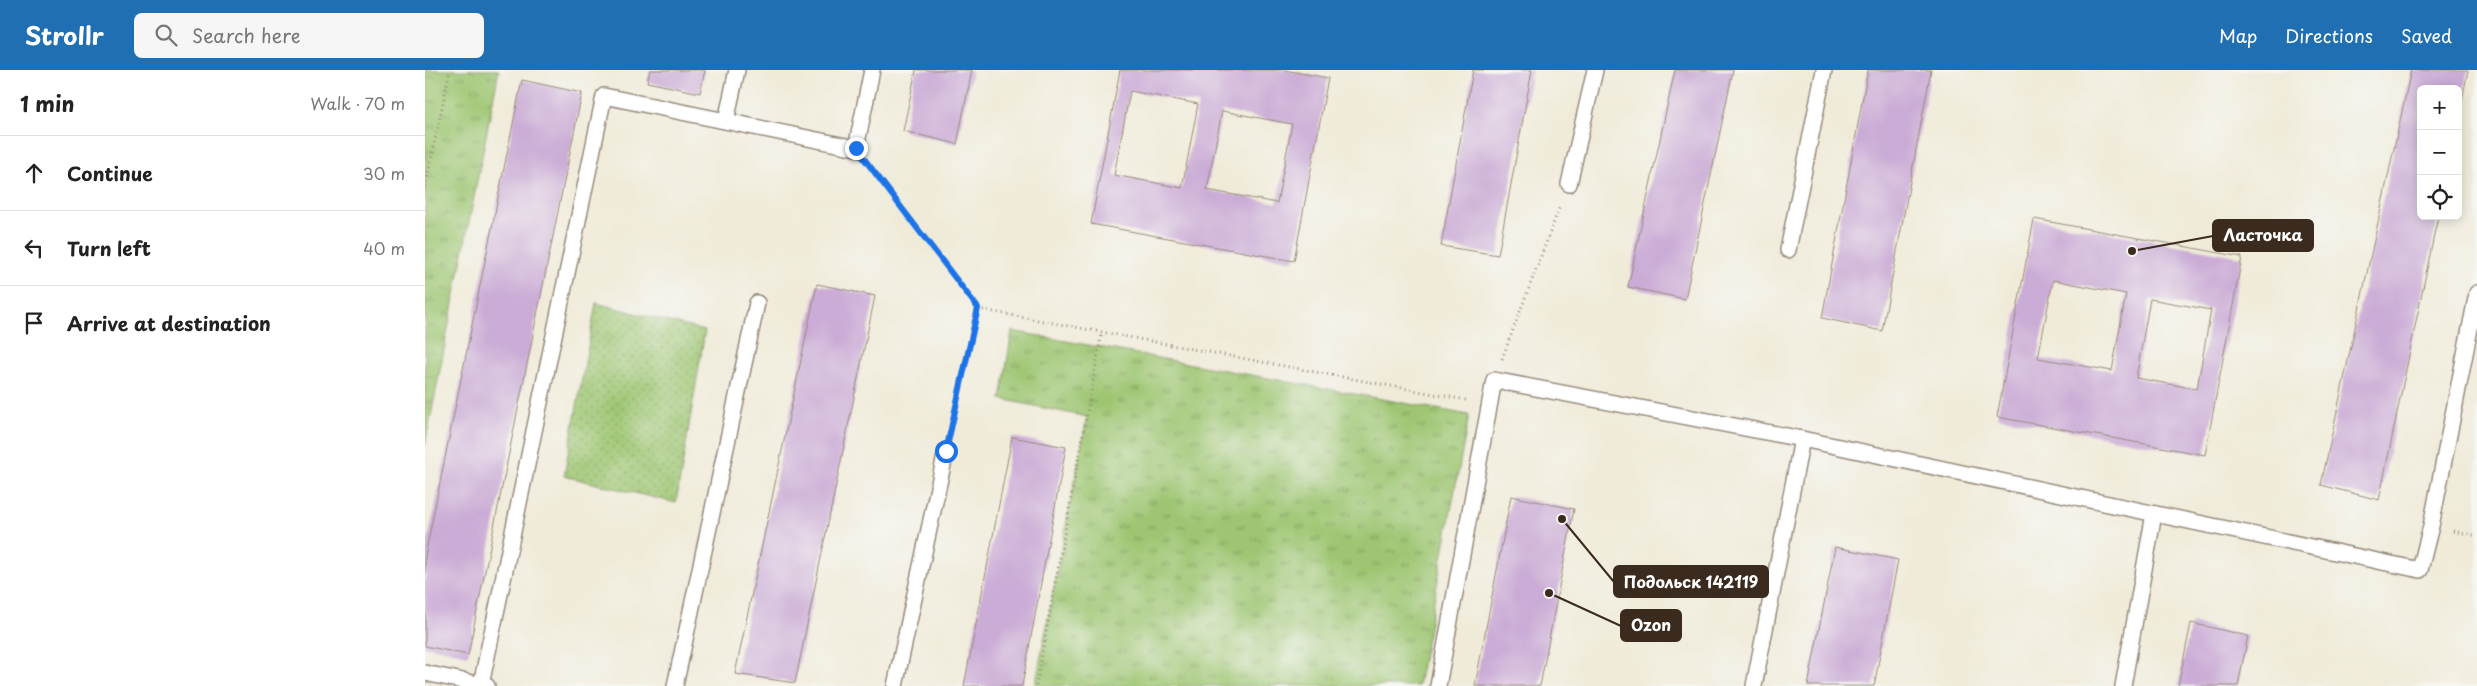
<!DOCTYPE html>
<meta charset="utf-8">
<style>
body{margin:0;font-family:"Playpen Sans",sans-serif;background:#f6f6f6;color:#222}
.controls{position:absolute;right:15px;top:15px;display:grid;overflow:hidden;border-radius:8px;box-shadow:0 2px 12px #0003}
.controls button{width:45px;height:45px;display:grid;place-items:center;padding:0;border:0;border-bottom:1px solid #e0e0e0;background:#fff;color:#222;font:25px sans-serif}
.stop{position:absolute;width:15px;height:15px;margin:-11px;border:4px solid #1a73e8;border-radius:50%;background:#fff}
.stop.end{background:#1a73e8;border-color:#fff;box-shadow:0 1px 5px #0008}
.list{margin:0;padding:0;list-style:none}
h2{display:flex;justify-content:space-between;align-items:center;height:65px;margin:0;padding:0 20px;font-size:21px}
h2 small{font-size:16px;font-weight:400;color:#767676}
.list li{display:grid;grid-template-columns:32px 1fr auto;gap:15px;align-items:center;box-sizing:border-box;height:75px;padding:0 20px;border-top:1px solid #e0e0e0}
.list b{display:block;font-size:19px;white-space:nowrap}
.list em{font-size:16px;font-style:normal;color:#767676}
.icon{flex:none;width:28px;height:28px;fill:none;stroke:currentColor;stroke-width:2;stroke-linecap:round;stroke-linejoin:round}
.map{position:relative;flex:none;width:2052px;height:616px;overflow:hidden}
header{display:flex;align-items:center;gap:30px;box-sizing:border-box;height:70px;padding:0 25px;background:#1f6fb2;color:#fff}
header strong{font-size:24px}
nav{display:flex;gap:28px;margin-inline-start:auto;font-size:18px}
.search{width:350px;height:45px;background:#f6f6f6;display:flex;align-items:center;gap:12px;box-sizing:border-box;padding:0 18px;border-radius:8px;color:#767676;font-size:19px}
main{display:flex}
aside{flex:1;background:#fff}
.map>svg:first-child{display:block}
.grass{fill:url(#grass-tufts);stroke:#6c7848}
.park{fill:url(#park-dots);stroke:#6c7848}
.building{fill:#cbacd6;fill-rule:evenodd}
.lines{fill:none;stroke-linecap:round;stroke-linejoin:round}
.lane-casing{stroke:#968a7c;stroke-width:18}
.path{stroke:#968a7c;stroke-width:3;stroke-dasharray:1 4;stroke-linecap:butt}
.lane{stroke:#fff;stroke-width:15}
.route{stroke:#1a73e8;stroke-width:6}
.leader{fill:none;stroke:#3b2a1e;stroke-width:2}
.callout-dot{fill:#3b2a1e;stroke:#f6f6f2;stroke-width:2}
.callout{fill:#3b2a1e;stroke:#3b2a1e;stroke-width:2}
.callout-label{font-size:16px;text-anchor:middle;font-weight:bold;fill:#fff}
</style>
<header>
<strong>Strollr</strong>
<div class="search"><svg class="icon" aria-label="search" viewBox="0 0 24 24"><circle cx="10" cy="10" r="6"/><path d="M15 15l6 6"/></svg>Search here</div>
<nav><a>Map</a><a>Directions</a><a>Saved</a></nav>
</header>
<main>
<aside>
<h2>1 min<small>Walk · 70 m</small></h2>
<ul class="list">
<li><svg class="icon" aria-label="ahead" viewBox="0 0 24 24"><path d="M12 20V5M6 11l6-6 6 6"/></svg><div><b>Continue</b></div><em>30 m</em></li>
<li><svg class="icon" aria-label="left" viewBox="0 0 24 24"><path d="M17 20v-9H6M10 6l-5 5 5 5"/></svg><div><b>Turn left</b></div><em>40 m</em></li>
<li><svg class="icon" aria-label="arrive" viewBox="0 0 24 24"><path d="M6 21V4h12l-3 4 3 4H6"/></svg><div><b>Arrive at destination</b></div></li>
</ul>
</aside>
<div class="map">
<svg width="2052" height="616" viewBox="0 0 2052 616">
<defs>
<pattern id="grass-tufts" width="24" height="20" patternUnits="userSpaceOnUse" patternTransform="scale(1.25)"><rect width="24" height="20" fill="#9ec672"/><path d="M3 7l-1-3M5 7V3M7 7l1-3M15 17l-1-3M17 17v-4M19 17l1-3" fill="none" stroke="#82a15d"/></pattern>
<pattern id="park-dots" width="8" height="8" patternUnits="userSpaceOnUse" patternTransform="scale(1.25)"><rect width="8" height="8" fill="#9ec672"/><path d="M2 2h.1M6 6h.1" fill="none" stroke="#82a15d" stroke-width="1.8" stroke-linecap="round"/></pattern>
</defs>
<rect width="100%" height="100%" fill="#f6f6f2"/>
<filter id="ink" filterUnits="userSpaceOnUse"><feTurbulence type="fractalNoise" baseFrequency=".02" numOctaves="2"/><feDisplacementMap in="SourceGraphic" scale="10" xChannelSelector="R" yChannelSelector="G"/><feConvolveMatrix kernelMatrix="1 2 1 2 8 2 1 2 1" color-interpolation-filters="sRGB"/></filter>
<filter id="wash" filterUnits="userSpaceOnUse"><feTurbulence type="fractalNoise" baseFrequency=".0096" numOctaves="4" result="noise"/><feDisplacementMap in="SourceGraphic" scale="20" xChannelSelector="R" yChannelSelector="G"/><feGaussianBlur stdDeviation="1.12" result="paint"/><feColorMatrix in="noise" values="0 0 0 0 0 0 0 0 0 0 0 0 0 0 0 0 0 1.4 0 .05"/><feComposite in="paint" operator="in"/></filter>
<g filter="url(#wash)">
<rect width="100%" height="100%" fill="#f0ebd9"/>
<!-- grass -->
<g class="grass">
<polygon points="0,0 74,0 0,376"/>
<polygon points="587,261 1044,345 993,616 610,616 662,347 576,329"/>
</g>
<!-- park -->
<polygon class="park" points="171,233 280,261 251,433 139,406"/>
<g id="blocks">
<!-- building -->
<g class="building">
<polygon points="225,0 280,0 275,23 222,12"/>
<polygon points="491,0 547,0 532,74 478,61"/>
<path d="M695,0H859L903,8L869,191L666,154ZM705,21L773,34L757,118L689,105ZM797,41L867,54L852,133L782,120Z"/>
<polygon points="1048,0 1107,0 1073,185 1016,176"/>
<polygon points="1250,0 1308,0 1260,229 1203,217"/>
<polygon points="1443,0 1506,0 1457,261 1397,248"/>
<polygon points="1986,0 2043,0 2034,45 2033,19 1996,19 1996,146 2013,146 1954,430 1896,415"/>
<polygon points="97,10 157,23 43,585 0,576 0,486"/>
<path d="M1609,149L1817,187L1780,385L1572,347ZM1628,210L1701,224L1687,301L1613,288ZM1725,229L1786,240L1772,319L1711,308Z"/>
<polygon points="392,214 450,226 370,613 310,604"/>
<polygon points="587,367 641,377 597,616 539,616"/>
<polygon points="1086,426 1149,439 1115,616 1050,616"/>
<polygon points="1410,477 1473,490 1449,616 1383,616"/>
<polygon points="1766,553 1823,566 1813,616 1753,616"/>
</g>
</g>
</g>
<g filter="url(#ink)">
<use href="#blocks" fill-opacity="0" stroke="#968a7c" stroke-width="1"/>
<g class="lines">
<!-- lane casing -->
<g class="lane-casing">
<g id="lane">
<polyline points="301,51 312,0"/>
<polyline points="1144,114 1170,0"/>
<polyline points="1363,180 1399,0"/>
<polyline points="0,603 62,616"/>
<polyline points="56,615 179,26 431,78 447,0"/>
<polyline points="250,616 332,233"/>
<polyline points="470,616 521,381"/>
<polyline points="1013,616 1069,310 1377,369 1995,500 2006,456 2052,223"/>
<polyline points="1329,616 1377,369"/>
<polyline points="1698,616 1729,444"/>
</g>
</g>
<!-- path -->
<g class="path">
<polyline points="445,96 553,239 526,358"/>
<polyline points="0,117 25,0"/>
<polyline points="553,239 1041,330"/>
<polyline points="1077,289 1135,136"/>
<polyline points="2028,461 2052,466"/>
<polyline points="611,616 677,262"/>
</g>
<!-- lane -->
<use href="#lane" class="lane"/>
</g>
</g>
<g class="lines" filter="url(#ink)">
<!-- route -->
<polyline class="route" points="431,78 553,238 521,381"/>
</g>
<!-- callouts -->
<path class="leader" d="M1707 181L1788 166M1137 449L1189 512M1124 523L1196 556"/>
<g class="callout-dot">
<circle cx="1707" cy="181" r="5"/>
<circle cx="1137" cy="449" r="5"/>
<circle cx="1124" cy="523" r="5"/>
</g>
<g class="callout">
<rect x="1788" y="150" width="100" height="31" rx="5"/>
<rect x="1189" y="496" width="154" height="31" rx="5"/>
<rect x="1196" y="540" width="60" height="31" rx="5"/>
</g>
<g class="callout-label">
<text x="1838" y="171">Ласточка</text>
<text x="1266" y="518">Подольск 142119</text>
<text x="1226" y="561">Ozon</text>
</g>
</svg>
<div class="controls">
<button>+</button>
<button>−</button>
<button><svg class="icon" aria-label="locate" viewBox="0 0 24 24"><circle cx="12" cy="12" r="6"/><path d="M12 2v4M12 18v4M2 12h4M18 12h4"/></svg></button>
</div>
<div class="stop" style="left:521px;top:381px"></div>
<div class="stop end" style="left:431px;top:78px"></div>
</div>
</main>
